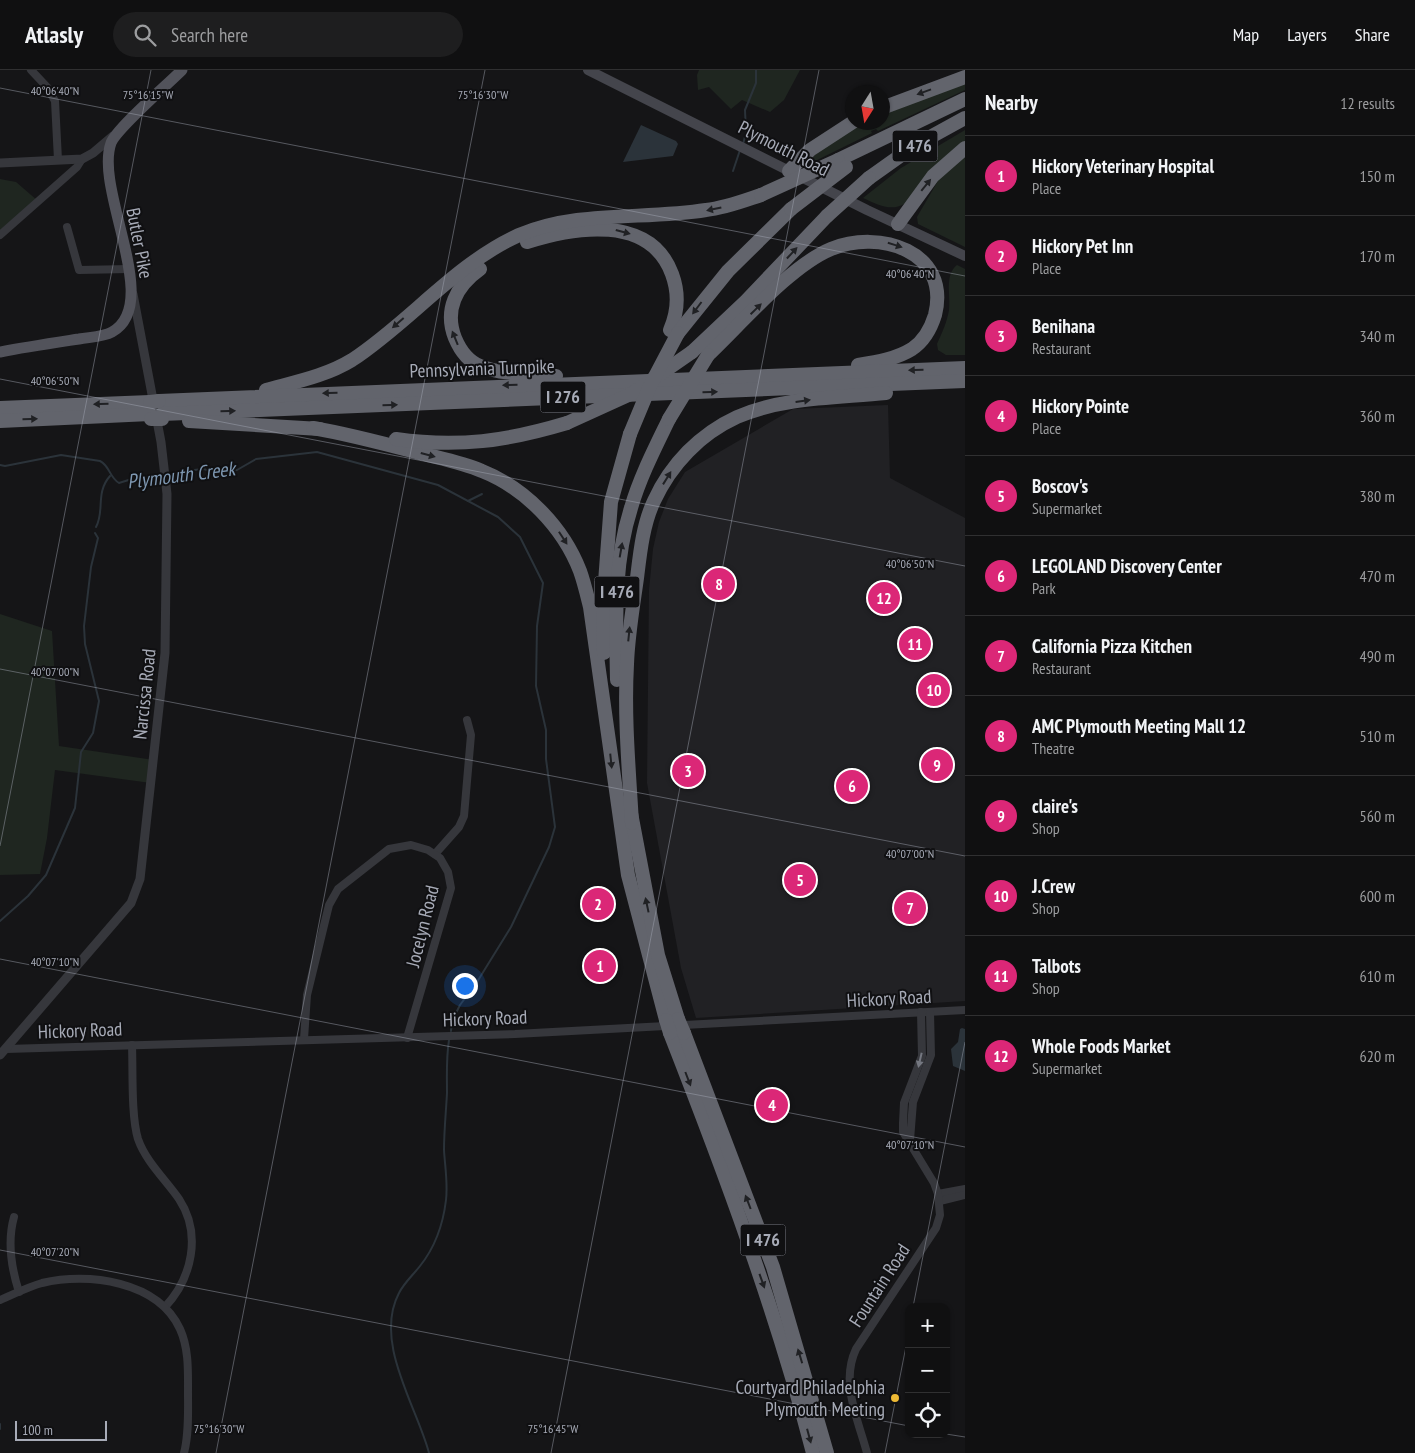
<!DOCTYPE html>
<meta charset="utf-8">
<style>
body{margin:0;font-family:"PT Sans Narrow",sans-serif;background:#1e1e1f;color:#f1f3f6}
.controls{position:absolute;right:15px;bottom:15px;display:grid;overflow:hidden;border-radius:10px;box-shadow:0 1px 4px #0004}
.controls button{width:45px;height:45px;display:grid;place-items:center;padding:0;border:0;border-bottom:1px solid #303031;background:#101011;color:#f1f3f6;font:25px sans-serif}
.compass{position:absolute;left:845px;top:15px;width:45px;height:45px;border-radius:50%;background:#101011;box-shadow:0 1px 4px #0004;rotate:191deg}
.scale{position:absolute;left:15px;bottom:12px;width:92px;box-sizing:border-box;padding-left:5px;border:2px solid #a7abb7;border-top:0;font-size:14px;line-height:18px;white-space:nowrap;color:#a7abb7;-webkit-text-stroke:4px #101012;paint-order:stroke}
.you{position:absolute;left:464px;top:915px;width:18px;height:18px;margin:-12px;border:4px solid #fff;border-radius:50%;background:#1a73e8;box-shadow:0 0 0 8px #1a73e833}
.badge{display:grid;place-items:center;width:32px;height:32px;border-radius:50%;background:#db2777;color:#fff;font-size:16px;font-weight:700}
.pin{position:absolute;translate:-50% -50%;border:2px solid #fff;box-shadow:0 1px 5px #0006}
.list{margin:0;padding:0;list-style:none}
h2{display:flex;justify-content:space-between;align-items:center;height:65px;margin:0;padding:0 20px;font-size:21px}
h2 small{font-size:16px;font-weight:400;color:#9c9d9f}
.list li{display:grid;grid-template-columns:32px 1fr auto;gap:15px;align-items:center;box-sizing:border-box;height:80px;padding:0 20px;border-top:1px solid #303031}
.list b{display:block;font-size:19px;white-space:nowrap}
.list p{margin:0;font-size:16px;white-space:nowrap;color:#9c9d9f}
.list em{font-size:16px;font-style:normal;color:#9c9d9f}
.icon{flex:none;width:28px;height:28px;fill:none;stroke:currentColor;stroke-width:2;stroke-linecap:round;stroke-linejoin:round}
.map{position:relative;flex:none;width:965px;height:1383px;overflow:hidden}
header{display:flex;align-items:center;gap:30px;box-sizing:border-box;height:70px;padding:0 25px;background:#101011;border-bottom:1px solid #303031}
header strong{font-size:24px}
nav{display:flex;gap:28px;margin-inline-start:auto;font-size:18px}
.search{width:350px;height:45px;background:#1e1e1f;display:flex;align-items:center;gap:12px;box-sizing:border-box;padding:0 18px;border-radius:28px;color:#9c9d9f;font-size:19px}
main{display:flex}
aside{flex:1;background:#101011}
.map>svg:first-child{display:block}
.built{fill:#212124}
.green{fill:#1f2620}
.water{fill:#2b333a}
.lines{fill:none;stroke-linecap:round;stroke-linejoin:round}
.stream{stroke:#2b333a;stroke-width:2}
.minor{stroke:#36373c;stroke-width:8}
.tertiary{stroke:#36373c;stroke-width:9}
.secondary{stroke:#44454c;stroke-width:10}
.primary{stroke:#52535b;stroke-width:11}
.motorway{stroke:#62646c;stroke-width:14}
.motorway-bridge{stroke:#62646c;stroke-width:14}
.oneway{fill:#202124}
.oneway2{fill:#747780}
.ticks{fill:none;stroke:#a7abb7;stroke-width:1;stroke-opacity:0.45}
.poi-dot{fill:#eeba35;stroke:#101012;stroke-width:2}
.labels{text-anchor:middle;stroke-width:4;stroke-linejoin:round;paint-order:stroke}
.shield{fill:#101012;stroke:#7a7c86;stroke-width:1}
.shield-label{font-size:18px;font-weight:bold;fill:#a7abb7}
.street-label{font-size:19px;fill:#a7abb7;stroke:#101012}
.poi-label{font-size:19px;fill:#a7abb7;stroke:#101012;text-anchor:end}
.water-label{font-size:20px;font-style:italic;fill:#7e97b1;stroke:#101012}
.ticks-label{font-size:12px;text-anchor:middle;fill:#a7abb7;stroke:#101012;stroke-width:4;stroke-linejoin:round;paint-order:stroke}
</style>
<header>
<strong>Atlasly</strong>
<div class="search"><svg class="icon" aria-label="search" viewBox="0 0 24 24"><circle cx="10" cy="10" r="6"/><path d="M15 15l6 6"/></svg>Search here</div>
<nav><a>Map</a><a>Layers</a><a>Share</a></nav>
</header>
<main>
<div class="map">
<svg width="965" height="1383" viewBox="0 0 965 1383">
<rect width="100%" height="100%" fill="#151517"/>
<!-- built -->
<polygon class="built" points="888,335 890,408 965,448 965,931 696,948 681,898 647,713 649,520 653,479 659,452 668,429 685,402 793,339"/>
<!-- green -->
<g class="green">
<polygon points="699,0 800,0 784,30 770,42 742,30 731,39 709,17 698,20 697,5"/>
<path d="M965,13V20L878,61L876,59L871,61L872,63L809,94C811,82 854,57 867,53C871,52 878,53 882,52L884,44Z"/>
<path d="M965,60V74L904,134C891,142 876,134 863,128L901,98Z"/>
<polygon points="965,85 965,177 918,154 917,147 942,104"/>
<polygon points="0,109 16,112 38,131 0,165"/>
<path d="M957,195L965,199V285H946L938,280L937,274C942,263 947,252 949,240C951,226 944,205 957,195Z"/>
<polygon points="0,544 52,561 59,676 154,690 151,713 55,700 47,768 40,804 0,805"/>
</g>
<!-- water -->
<g class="water">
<polygon points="641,55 676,71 678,74 673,86 623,92"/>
<polygon points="962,958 965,959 965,1001 953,996 951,979 958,972 960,959"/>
</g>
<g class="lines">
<!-- stream -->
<g class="stream">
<polyline points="743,74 746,63 745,40 756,13 756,0"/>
<polyline points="733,101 740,80"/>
<path d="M0,395L5,396L61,385L100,391C110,396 109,407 119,413L138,407H163"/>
<polyline points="168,407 176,408 194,400 204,399 216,403 237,400 256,389 317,382 438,415 498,447 520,467 543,513 537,556 536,616 546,660 546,689 555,757 549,777 511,857 477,912 460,935 452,951 451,961"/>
<polyline points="468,431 482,424"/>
<path d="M96,457C105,441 95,423 110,406"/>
<polyline points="0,851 28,826 46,805 75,738 81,682 93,663 99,631 85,574 84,556 91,497 98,468 95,463"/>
<polyline points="0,1354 0,1359"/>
<path d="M429,1383C417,1337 373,1272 399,1223C404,1213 413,1205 420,1196C436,1176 443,1155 446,1130C448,1113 445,1097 444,1080C444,1061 446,1042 447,1023C447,1005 446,989 449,970"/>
</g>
<!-- minor -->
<g class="minor">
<polyline points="31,0 47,17 55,31 58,90"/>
<polyline points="67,157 79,200 129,199"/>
<polyline points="0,165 77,97 82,89"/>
<polyline points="435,784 459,757 464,746 471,665 467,650"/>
<polyline points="304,969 307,925 329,835 338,819 389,779 411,775 428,780 440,788 448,802 451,818 407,968"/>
<path d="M132,975C133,1001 131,1046 138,1069C146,1092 166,1110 179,1129C202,1164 192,1208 165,1237"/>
<polyline points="6,979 515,964 965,940"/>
<polyline points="910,1070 913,1032 931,985 930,942"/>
<polyline points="938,1124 965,1119"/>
<polyline points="940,1131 965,1125"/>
<path d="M14,1147C7,1172 11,1197 19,1222"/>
<path d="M0,1230C14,1224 28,1217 42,1213C88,1202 158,1211 180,1259C189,1279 188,1301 188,1323C188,1342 189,1364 184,1383"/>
<path d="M867,1383C858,1349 840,1313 856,1279L936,1158L940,1145L938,1124L934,1113L903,1062V1053L904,1033L922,986L921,942"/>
</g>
<!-- tertiary -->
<g class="tertiary">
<polyline points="0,93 82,89 93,83 113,66"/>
<polyline points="0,985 131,833 140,809 165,583 167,424 161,372 133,224"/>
</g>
<!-- secondary -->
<polyline class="secondary" points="588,0 867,140 965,186"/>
<!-- primary -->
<path class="primary" d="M0,282C26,277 53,273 79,269C90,267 103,267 112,262C163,234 94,120 111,73C116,59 168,14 182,0"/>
<!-- motorway -->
<g class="motorway">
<polyline points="882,38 965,7"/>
<polyline points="838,90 965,29"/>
<polyline points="789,101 810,80 853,52"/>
<polyline points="869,108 914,76 965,48"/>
<polyline points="898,154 933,106 965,78"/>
<path d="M527,172C574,157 650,144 672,204C679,223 678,242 670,260"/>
<path d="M480,199C456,216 444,240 455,268C460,280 468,291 480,296C503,305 531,304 556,306"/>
<polyline points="678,263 728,201 791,139"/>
<polyline points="692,282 746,231 827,146"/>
<path d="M708,285C741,254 790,196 831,179C879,159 951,181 935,245C931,258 924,271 912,279C896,289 877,292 858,295"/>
<path d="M266,320C295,312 326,306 352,290C410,252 455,194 519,165C578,140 644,150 706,140C725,138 743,131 761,125"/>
<polyline points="159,331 965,298"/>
<polyline points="0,338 150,332"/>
<polyline points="162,344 965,311"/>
<polyline points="0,351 150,344"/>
<polyline points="189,351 320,359"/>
<path d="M313,358C348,364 382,373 416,382C438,388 461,392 482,401C525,418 563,457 580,501C584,512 587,525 590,537L628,805L666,950"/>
<path d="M396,369C458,378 507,371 567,353"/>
<polyline points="604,583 603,539 611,432 630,364"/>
<path d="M617,610C616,552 613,494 631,438C640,407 655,378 669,349"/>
<polyline points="631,743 658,885 678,949"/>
<path d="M632,753C629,700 624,647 627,594C628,565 633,537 637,508C640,483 643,454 654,431C671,394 700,364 737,347C783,327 837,328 886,323"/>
<path d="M670,963C724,1101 776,1240 813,1383"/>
<polyline points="684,963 773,1197 827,1383"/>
</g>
<!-- motorway-bridge -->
<g class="motorway-bridge">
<polyline points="761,125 838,90"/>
<polyline points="791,139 846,97"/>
<polyline points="827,146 869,108"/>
<polyline points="150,332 159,331"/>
<polyline points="151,349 162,349"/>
<polyline points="669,349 708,285"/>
<polyline points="567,353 633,323 692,282"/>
<polyline points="630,364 650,316 678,263"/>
<polyline points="678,949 684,963"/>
<polyline points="666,950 670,963"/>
</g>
</g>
<!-- one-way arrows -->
<defs><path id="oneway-solid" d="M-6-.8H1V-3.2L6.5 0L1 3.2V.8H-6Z" transform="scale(1.25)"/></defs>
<g class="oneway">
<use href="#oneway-solid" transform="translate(924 22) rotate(160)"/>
<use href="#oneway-solid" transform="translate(926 115) rotate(-51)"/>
<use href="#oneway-solid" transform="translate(714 139) rotate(168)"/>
<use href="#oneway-solid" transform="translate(623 162) rotate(15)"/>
<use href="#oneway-solid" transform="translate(895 175) rotate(17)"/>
<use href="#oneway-solid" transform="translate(792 183) rotate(-47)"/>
<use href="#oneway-solid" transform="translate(697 238) rotate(127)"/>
<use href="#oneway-solid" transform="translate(756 239) rotate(-44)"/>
<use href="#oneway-solid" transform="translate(398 253) rotate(139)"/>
<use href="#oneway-solid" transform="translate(455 268) rotate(-112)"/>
<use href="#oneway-solid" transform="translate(916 300) rotate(178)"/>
<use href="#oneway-solid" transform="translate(510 315) rotate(178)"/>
<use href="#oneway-solid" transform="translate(710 322) rotate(-2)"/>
<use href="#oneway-solid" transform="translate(330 323) rotate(178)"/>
<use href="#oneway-solid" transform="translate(803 331) rotate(-8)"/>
<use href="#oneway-solid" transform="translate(101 334) rotate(178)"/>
<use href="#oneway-solid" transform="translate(390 335) rotate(-2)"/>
<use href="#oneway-solid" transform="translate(228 341) rotate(-2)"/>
<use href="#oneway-solid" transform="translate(30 349) rotate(-2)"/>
<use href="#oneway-solid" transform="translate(428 385) rotate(15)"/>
<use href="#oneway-solid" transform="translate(667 408) rotate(-58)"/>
<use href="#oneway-solid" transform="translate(563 468) rotate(57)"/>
<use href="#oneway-solid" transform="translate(621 480) rotate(-80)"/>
<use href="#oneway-solid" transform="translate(629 564) rotate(-84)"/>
<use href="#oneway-solid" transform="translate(611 691) rotate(84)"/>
<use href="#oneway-solid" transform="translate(647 835) rotate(-102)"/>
<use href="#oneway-solid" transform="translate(688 1009) rotate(69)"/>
<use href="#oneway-solid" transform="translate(748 1132) rotate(-111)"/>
<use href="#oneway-solid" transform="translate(762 1211) rotate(70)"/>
<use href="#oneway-solid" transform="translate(800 1286) rotate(-107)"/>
<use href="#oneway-solid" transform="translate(809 1366) rotate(75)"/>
</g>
<use class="oneway2" href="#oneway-solid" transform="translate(920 990) rotate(103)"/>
<!-- ticks -->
<path class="ticks" d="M0,18L965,206M0,309L965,496M0,599L965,786M0,776L151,0M0,889L965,1077M0,1180L909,1356M913,1237L965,972M946,1364L965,1367M216,1383L485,0M551,1383L819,0M885,1383L909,1261"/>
<!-- markers -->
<circle class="poi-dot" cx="895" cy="1328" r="5"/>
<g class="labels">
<!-- shield labels -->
<g class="shield">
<rect x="892.5" y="60.5" width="45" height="31" rx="4"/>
<rect x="540.5" y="311.5" width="45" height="31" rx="4"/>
<rect x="594.5" y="506.5" width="45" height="31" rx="4"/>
<rect x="740.5" y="1154.5" width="45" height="31" rx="4"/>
</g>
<g class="shield-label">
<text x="915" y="82">I 476</text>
<text x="563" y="333">I 276</text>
<text x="617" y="528">I 476</text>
<text x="763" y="1176">I 476</text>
</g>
<!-- street labels -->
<g class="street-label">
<text transform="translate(784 78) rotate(27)" y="7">Plymouth Road</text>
<text transform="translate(140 173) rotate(79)" y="7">Butler Pike</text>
<text transform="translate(482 298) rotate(-2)" y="7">Pennsylvania Turnpike</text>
<text transform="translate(144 624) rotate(-84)" y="7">Narcissa Road</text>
<text transform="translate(422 856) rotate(-76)" y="7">Jocelyn Road</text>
<text transform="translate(889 928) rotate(-3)" y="7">Hickory Road</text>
<text transform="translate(485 948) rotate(-2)" y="7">Hickory Road</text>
<text transform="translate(80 960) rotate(-2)" y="7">Hickory Road</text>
<text transform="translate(879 1215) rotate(-57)" y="7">Fountain Road</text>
</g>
<!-- poi labels -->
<g class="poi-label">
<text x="885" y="1324">Courtyard Philadelphia<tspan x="885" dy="22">Plymouth Meeting</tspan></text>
</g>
<!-- water labels -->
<g class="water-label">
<text transform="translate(181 405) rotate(-7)" y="7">Plymouth Creek</text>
</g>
</g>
<g class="ticks-label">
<text x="55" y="25">40°06'40"N</text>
<text x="148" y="29">75°16'15"W</text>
<text x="483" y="29">75°16'30"W</text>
<text x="910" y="208">40°06'40"N</text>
<text x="55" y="315">40°06'50"N</text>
<text x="910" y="498">40°06'50"N</text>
<text x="55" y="606">40°07'00"N</text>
<text x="910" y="788">40°07'00"N</text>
<text x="55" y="896">40°07'10"N</text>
<text x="910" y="1079">40°07'10"N</text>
<text x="55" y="1186">40°07'20"N</text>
<text x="219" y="1363">75°16'30"W</text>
<text x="553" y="1363">75°16'45"W</text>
</g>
</svg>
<div class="controls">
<button>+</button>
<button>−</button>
<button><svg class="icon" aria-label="locate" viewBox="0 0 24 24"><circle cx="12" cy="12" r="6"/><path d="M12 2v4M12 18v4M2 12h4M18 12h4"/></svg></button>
</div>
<svg class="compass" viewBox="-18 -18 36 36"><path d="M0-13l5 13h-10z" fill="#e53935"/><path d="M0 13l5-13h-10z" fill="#9c9d9f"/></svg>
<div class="scale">100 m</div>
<div class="you"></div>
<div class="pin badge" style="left:600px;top:896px">1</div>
<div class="pin badge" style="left:598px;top:834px">2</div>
<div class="pin badge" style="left:688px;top:701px">3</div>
<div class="pin badge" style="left:772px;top:1035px">4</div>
<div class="pin badge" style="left:800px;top:810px">5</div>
<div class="pin badge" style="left:852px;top:716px">6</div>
<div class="pin badge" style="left:910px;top:838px">7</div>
<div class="pin badge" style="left:719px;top:514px">8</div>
<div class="pin badge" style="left:937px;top:695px">9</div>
<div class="pin badge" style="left:934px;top:620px">10</div>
<div class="pin badge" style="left:915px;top:574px">11</div>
<div class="pin badge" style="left:884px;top:528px">12</div>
</div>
<aside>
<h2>Nearby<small>12 results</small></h2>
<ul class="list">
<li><span class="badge">1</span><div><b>Hickory Veterinary Hospital</b><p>Place</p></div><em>150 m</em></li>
<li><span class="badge">2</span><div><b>Hickory Pet Inn</b><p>Place</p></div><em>170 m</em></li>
<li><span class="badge">3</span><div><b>Benihana</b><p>Restaurant</p></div><em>340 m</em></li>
<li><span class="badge">4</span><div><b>Hickory Pointe</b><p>Place</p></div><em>360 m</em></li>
<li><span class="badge">5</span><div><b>Boscov's</b><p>Supermarket</p></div><em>380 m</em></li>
<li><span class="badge">6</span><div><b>LEGOLAND Discovery Center</b><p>Park</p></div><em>470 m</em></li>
<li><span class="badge">7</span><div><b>California Pizza Kitchen</b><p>Restaurant</p></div><em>490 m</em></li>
<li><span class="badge">8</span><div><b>AMC Plymouth Meeting Mall 12</b><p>Theatre</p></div><em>510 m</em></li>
<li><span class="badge">9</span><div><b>claire's</b><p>Shop</p></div><em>560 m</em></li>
<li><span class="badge">10</span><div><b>J.Crew</b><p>Shop</p></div><em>600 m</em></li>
<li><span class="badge">11</span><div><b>Talbots</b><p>Shop</p></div><em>610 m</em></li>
<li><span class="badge">12</span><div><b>Whole Foods Market</b><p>Supermarket</p></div><em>620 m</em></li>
</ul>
</aside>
</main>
